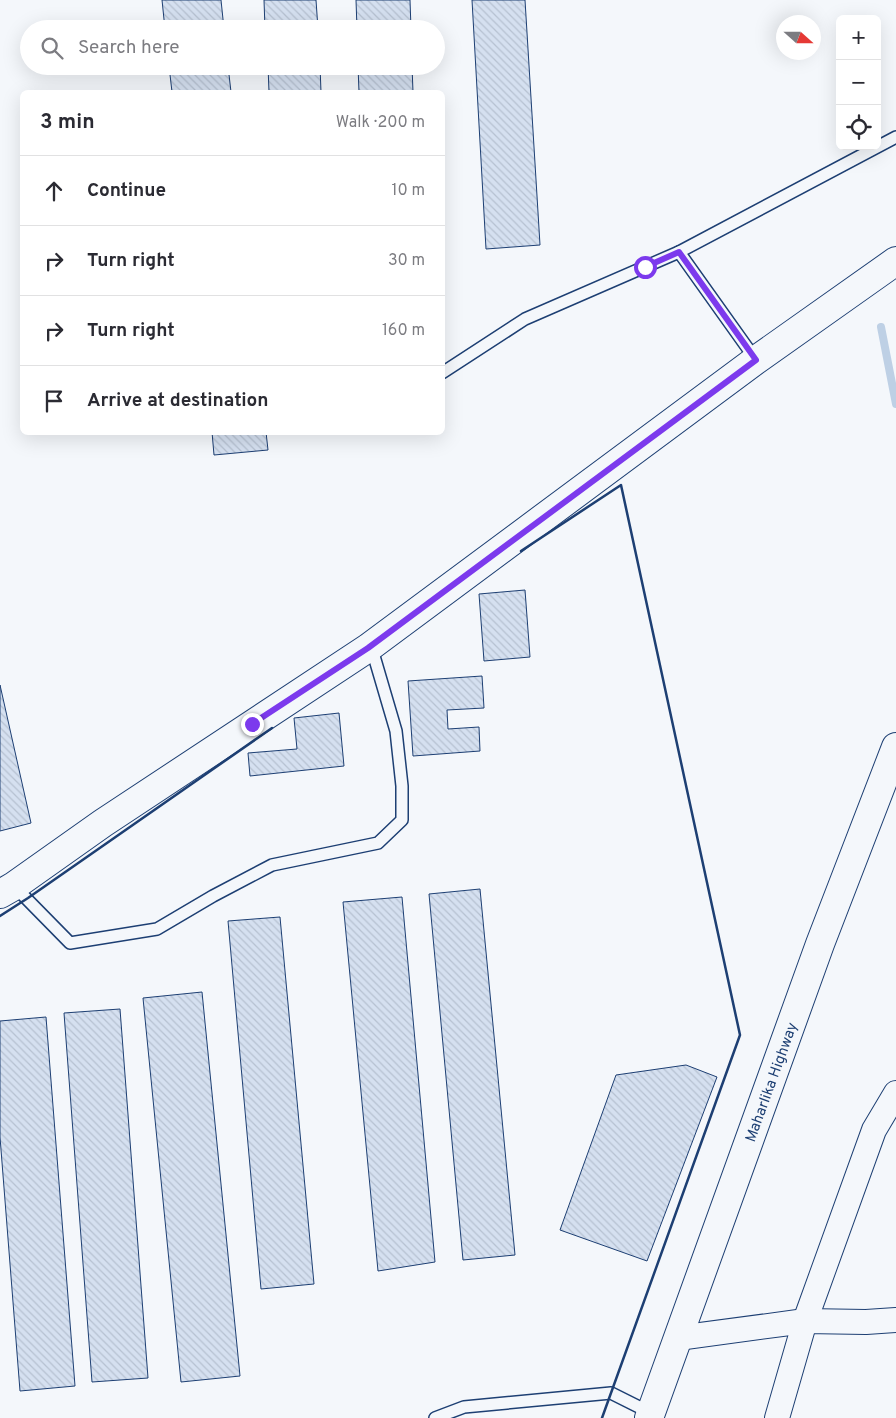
<!DOCTYPE html>
<meta charset="utf-8">
<style>
body{margin:0;font-family:Overpass,sans-serif;background:#f7f7f7;color:#2b2b33}
.controls{position:absolute;right:15px;top:15px;display:grid;overflow:hidden;border-radius:8px;box-shadow:0 5px 20px #0002}
.controls button{width:45px;height:45px;display:grid;place-items:center;padding:0;border:0;border-bottom:1px solid #e1e1e2;background:#fff;color:#2b2b33;font:25px sans-serif}
.compass{position:absolute;left:776px;top:15px;width:45px;height:45px;border-radius:50%;background:#fff;box-shadow:0 5px 20px #0002;rotate:111deg}
.stop{position:absolute;width:15px;height:15px;margin:-11px;border:4px solid #7c3aed;border-radius:50%;background:#fff}
.stop.end{background:#7c3aed;border-color:#fff;box-shadow:0 1px 5px #0008}
.list{margin:0;padding:0;list-style:none}
h2{display:flex;justify-content:space-between;align-items:center;height:65px;margin:0;padding:0 20px;font-size:21px}
h2 small{font-size:16px;font-weight:400;color:#7c7c81}
.list li{display:grid;grid-template-columns:32px 1fr auto;gap:15px;align-items:center;box-sizing:border-box;height:70px;padding:0 20px;border-top:1px solid #e1e1e2}
.list b{display:block;font-size:19px;white-space:nowrap}
.list em{font-size:16px;font-style:normal;color:#7c7c81}
.icon{flex:none;width:28px;height:28px;fill:none;stroke:currentColor;stroke-width:2;stroke-linecap:round;stroke-linejoin:round}
.map{position:relative;flex:none;width:896px;height:1418px;overflow:hidden}
.search{position:absolute;background:#fff;box-shadow:0 5px 20px #0002;left:20px;top:20px;width:425px;height:55px;display:flex;align-items:center;gap:12px;box-sizing:border-box;padding:0 18px;border-radius:28px;color:#7c7c81;font-size:19px}
.panel{position:absolute;background:#fff;box-shadow:0 5px 20px #0002;left:20px;top:90px;width:425px;height:345px;border-radius:8px}
.map>svg:first-child{display:block}
.lines{fill:none;stroke-linecap:round;stroke-linejoin:round}
.stream{stroke:#bed0e5;stroke-width:8}
.building{fill:url(#building-back-hatch);stroke:#1d3f73}
.lane-casing{stroke:#1d3f73;stroke-width:14}
.street-casing{stroke:#1d3f73;stroke-width:26}
.secondary-casing{stroke:#1d3f73;stroke-width:30}
.highway-casing{stroke:#1d3f73;stroke-width:30}
.lane{stroke:#f4f7fb;stroke-width:11}
.street{stroke:#f4f7fb;stroke-width:24}
.secondary{stroke:#f4f7fb;stroke-width:28}
.highway{stroke:#f4f7fb;stroke-width:28}
.wall{stroke:#1d3f73;stroke-width:2.5}
.route{stroke:#7c3aed;stroke-width:6}
.labels{text-anchor:middle;stroke-width:4;stroke-linejoin:round;paint-order:stroke}
.street-label{font-size:15px;fill:#1d3f73;stroke:#f4f7fb}
</style>
<div class="map">
<svg width="896" height="1418" viewBox="0 0 896 1418">
<defs>
<pattern id="building-back-hatch" width="6" height="6" patternUnits="userSpaceOnUse" patternTransform="scale(1.25)"><rect width="6" height="6" fill="#d5e0f0"/><path d="M-1 5l2 2M0 0l6 6M5-1l2 2" fill="none" stroke="#b6c1d1"/></pattern>
</defs>
<rect width="100%" height="100%" fill="#f4f7fb"/>
<g class="lines">
<!-- stream -->
<polyline class="stream" points="881,327 896,404"/>
</g>
<!-- building -->
<g class="building">
<polygon points="162,0 221,0 224,29 165,29"/>
<polygon points="264,0 316,0 318,29 265,29"/>
<polygon points="356,0 410,0 411,29 357,29"/>
<polygon points="472,0 525,0 540,245 486,249"/>
<polygon points="169,66 228,66 231,92 172,92"/>
<polygon points="268,66 320,66 321,92 269,92"/>
<polygon points="358,66 412,66 413,92 359,92"/>
<polygon points="212,432 266,432 268,450 214,455"/>
<polygon points="525,590 530,657 484,661 479,594"/>
<polygon points="482,676 484,708 447,710 448,729 479,727 480,751 413,756 408,681"/>
<polygon points="0,685 31,823 0,831"/>
<polygon points="339,713 344,766 250,776 248,753 297,749 294,718"/>
<polygon points="480,889 515,1255 463,1260 429,894"/>
<polygon points="402,897 435,1262 378,1271 343,902"/>
<polygon points="280,917 314,1284 261,1289 228,921"/>
<polygon points="202,992 240,1376 181,1382 143,998"/>
<polygon points="120,1009 148,1378 92,1382 64,1013"/>
<polygon points="46,1017 75,1386 20,1391 0,1137 0,1021"/>
<polygon points="686,1065 717,1077 647,1261 560,1230 616,1075"/>
</g>
<g class="lines">
<!-- lane casing -->
<g class="lane-casing">
<g id="lane">
<polyline points="679,252 756,360"/>
<polyline points="442,373 525,319 679,252 896,137"/>
<polyline points="14,886 70,943 157,929 213,896 272,865 378,843 402,820 402,786 396,731 374,656 368,648"/>
<polyline points="435,1418 464,1407 611,1393 651,1413"/>
</g>
</g>
<!-- street casing -->
<g class="street-casing">
<g id="street">
<polyline points="678,1338 805,1321 866,1322 896,1320"/>
<polyline points="777,1418 805,1321 874,1130 896,1093"/>
</g>
</g>
<!-- secondary casing -->
<g class="secondary-casing">
<polyline id="secondary" points="0,894 14,886 103,823 368,648 756,360 896,261"/>
</g>
<!-- highway casing -->
<g class="highway-casing">
<polyline id="highway" points="649,1418 820,944 896,747"/>
</g>
<!-- lane -->
<use href="#lane" class="lane"/>
<!-- street -->
<use href="#street" class="street"/>
<!-- secondary -->
<use href="#secondary" class="secondary"/>
<!-- highway -->
<use href="#highway" class="highway"/>
<!-- wall -->
<g class="wall">
<polyline points="521,551 621,485 740,1035 602,1418"/>
<polyline points="0,916 28,898 272,728"/>
</g>
</g>
<g class="lines">
<!-- route -->
<polyline class="route" points="252,724 368,648 756,360 679,252 645,267"/>
</g>
<g class="labels">
<!-- street labels -->
<g class="street-label">
<text transform="translate(771 1082) rotate(-70)" y="5">Maharlika Highway</text>
</g>
</g>
</svg>
<div class="controls">
<button>+</button>
<button>−</button>
<button><svg class="icon" aria-label="locate" viewBox="0 0 24 24"><circle cx="12" cy="12" r="6"/><path d="M12 2v4M12 18v4M2 12h4M18 12h4"/></svg></button>
</div>
<svg class="compass" viewBox="-18 -18 36 36"><path d="M0-13l5 13h-10z" fill="#e53935"/><path d="M0 13l5-13h-10z" fill="#7c7c81"/></svg>
<div class="stop" style="left:645px;top:267px"></div>
<div class="stop end" style="left:252px;top:724px"></div>
<div class="search"><svg class="icon" aria-label="search" viewBox="0 0 24 24"><circle cx="10" cy="10" r="6"/><path d="M15 15l6 6"/></svg>Search here</div>
<section class="panel">
<h2>3 min<small>Walk · 200 m</small></h2>
<ul class="list">
<li><svg class="icon" aria-label="ahead" viewBox="0 0 24 24"><path d="M12 20V5M6 11l6-6 6 6"/></svg><div><b>Continue</b></div><em>10 m</em></li>
<li><svg class="icon" aria-label="right" viewBox="0 0 24 24"><path d="M7 20v-9h11M14 6l5 5-5 5"/></svg><div><b>Turn right</b></div><em>30 m</em></li>
<li><svg class="icon" aria-label="right" viewBox="0 0 24 24"><path d="M7 20v-9h11M14 6l5 5-5 5"/></svg><div><b>Turn right</b></div><em>160 m</em></li>
<li><svg class="icon" aria-label="arrive" viewBox="0 0 24 24"><path d="M6 21V4h12l-3 4 3 4H6"/></svg><div><b>Arrive at destination</b></div></li>
</ul>
</section>
</div>
